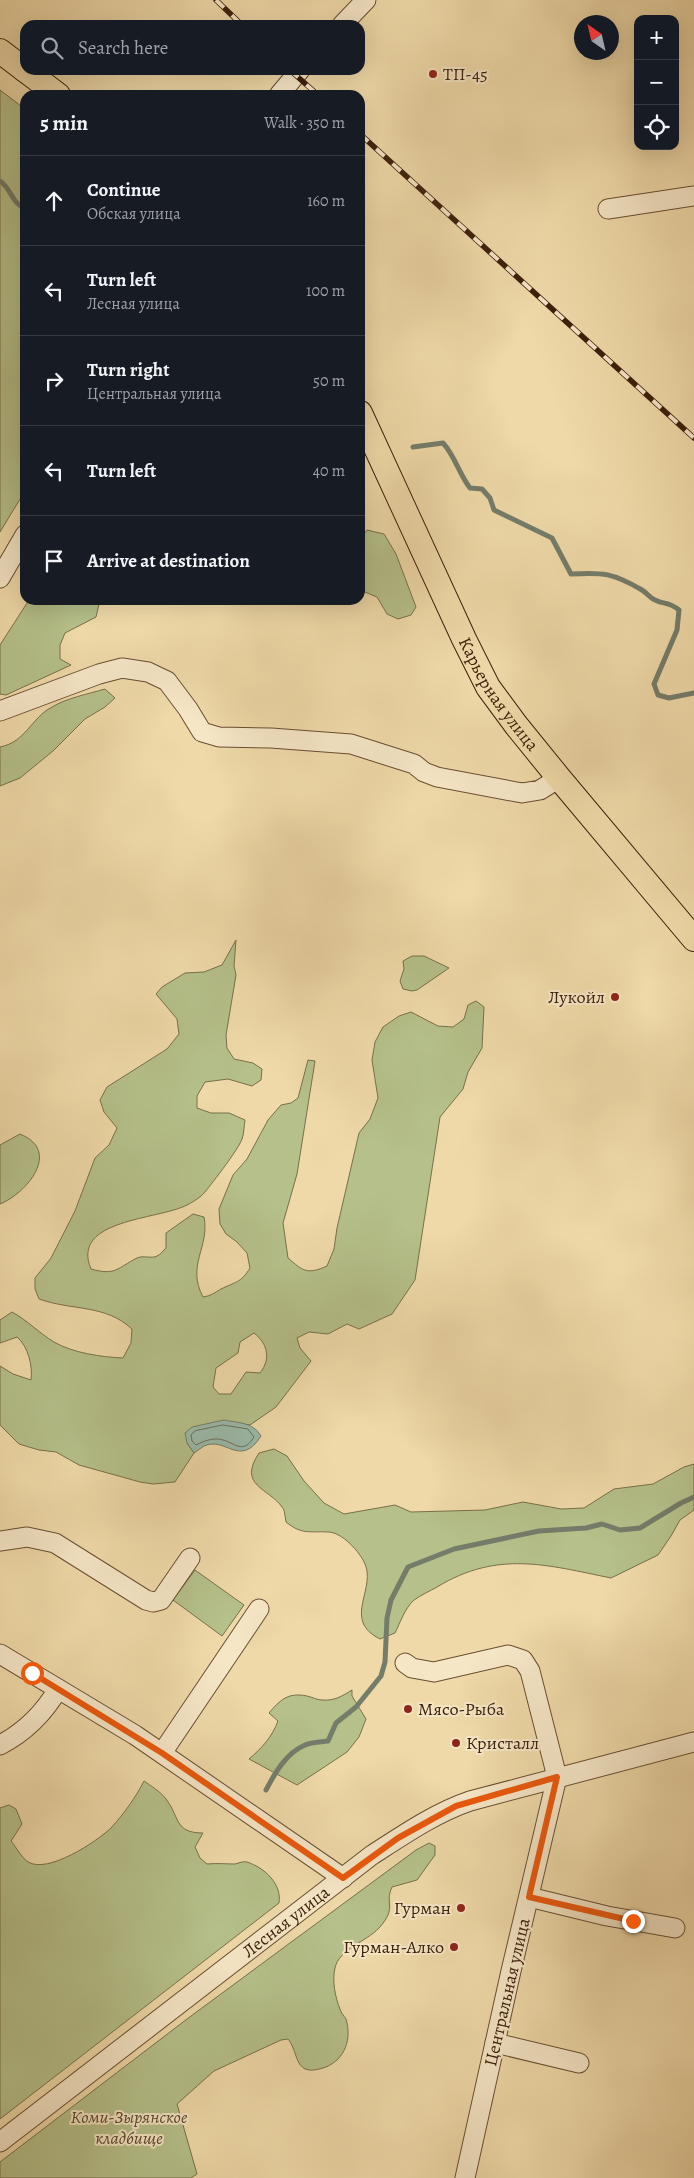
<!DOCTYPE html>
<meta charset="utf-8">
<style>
body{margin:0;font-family:Alegreya,serif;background:#20242c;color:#f1f3f6}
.controls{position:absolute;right:15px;top:15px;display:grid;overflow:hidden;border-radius:10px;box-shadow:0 5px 20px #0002}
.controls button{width:45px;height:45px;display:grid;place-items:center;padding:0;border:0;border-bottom:1px solid #363941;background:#171b24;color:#f1f3f6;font:25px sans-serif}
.compass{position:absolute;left:574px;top:15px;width:45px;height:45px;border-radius:50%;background:#171b24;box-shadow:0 5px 20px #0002;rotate:326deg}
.stop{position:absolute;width:15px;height:15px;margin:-11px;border:4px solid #ea580c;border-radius:50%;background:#fff}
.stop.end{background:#ea580c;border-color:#fff;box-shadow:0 1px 5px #0008}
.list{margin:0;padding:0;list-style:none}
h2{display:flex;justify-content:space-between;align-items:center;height:65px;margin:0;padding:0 20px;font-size:21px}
h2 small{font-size:16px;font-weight:400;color:#9ea1a6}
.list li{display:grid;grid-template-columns:32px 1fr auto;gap:15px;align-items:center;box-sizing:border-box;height:90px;padding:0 20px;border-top:1px solid #363941}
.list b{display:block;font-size:19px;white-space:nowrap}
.list p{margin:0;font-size:16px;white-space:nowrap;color:#9ea1a6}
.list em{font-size:16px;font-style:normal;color:#9ea1a6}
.icon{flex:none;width:28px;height:28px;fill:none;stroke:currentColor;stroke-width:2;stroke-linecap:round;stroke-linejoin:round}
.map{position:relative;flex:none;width:694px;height:2178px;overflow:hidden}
.search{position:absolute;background:#171b24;box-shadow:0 5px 20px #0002;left:20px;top:20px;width:345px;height:55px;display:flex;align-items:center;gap:12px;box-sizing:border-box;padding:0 18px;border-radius:15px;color:#9ea1a6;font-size:19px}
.panel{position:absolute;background:#171b24;box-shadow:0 5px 20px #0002;left:20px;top:90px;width:345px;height:515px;border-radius:15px}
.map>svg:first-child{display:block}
.green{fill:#b5c08a;stroke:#78704a;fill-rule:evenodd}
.water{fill:#9abaaa;stroke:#747c6a}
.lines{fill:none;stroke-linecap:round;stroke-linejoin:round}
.shore{stroke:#6b6d5a;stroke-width:1}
.stream{stroke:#747c6a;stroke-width:5}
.minor-casing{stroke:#694e32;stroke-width:21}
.major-casing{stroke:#3c200b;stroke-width:26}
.minor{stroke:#f5e6c6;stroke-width:19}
.major{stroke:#efd9a8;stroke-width:24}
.rail-casing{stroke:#3c200b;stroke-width:5.5}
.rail{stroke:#f5e6c6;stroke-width:4;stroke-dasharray:11;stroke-linecap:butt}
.route{stroke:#ea580c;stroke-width:6}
.poi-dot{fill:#8f2418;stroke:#f5e6c6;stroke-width:2}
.labels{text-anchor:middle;stroke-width:4;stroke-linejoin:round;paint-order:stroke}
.poi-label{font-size:18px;fill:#3c200b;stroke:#f5e6c6;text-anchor:start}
.street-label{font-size:18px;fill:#3c200b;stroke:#f5e6c6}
.park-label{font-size:18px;font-style:italic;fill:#5a482b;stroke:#f5e6c6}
</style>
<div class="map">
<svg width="694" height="2178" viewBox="0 0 694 2178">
<rect width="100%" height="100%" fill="#efd9a8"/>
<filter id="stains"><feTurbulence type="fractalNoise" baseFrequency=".004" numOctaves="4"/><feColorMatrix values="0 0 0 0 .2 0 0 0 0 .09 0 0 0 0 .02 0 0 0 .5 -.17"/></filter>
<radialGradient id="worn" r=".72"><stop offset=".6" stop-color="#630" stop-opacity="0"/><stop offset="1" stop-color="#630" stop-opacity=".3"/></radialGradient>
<!-- green -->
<g class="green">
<polygon points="0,90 25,109 25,491 0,532"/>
<polygon points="367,530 384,534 396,554 416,607 411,615 398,619 387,614 377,597 360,590 360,539"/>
<polygon points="29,600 100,600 96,617 65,633 60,645 60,659 71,665 6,695 0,694 0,645"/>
<path d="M105,689L115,698L105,707L85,719L53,751L20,778L0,786V747C26,742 31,718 52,707C67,698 88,694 105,689Z"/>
<path d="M236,940L234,966L236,975L226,1035L227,1048L234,1059L253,1063L262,1069L261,1080L252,1086L228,1079L205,1082L197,1096V1108L211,1113H229L245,1120C244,1126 244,1134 242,1139C238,1150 213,1182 205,1192C201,1197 193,1202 187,1205C158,1220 70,1219 91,1269C116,1276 117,1268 137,1258C143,1255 151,1259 157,1256C160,1255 164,1250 166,1248V1233L193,1214L204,1217C210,1247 186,1265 203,1297C211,1296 214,1293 221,1289C235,1282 241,1283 250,1268L247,1253L237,1242L226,1234L220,1224L219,1209L233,1175L247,1159L268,1120L281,1105L291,1103L298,1098L308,1060L315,1061L297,1174L283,1223L288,1258C303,1271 307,1275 327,1266L334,1249L337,1228L359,1133L370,1119L378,1098L372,1060L375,1042L383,1027L399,1016L411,1012L438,1026L453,1027L464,1019L468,1005L476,1001L484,1007L482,1048L468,1072L463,1089L440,1117L415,1280L392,1314L359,1329L347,1324L328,1334L309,1332L297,1338L300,1348L311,1361L276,1407L250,1425L243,1424L187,1443L194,1453L175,1482L153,1484L140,1482L79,1465L56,1452L39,1450L19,1444L0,1425V1366L13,1374L31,1380C33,1366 28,1346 17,1337L0,1343V1320L12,1312C27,1320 39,1333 54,1342C73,1353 101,1357 123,1358L131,1343L132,1329C105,1304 73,1311 39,1299L35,1289V1278L51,1258L75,1211L95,1158L109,1145L117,1128L104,1112L100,1100L107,1087L167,1049L179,1034L177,1019L156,994L162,987L185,973L204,972L222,965ZM254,1333C268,1344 271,1359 260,1373L246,1372L231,1394H219L213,1387L216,1368L238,1353L240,1342Z"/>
<polygon points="412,956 424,956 449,968 417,990 412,991 403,989 400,981 404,969 403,961"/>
<path d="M20,1134C62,1151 27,1193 0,1204V1145Z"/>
<path d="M274,1449L287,1456L304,1481L324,1503L344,1514L395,1505L411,1512L485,1510L523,1502L561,1509L584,1508L614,1489L653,1484L684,1467L694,1464V1510L680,1520L671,1536L658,1555L611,1578C547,1565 498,1550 437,1587C430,1591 421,1595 414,1600C405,1608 400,1623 395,1633L380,1639C342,1620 376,1590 365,1564C360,1552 342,1532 328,1532C309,1531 302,1535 286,1522C285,1517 285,1510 282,1507C269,1488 237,1486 259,1453Z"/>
<polygon points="195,1570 244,1605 222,1636 173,1600"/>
<path d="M352,1690V1696L366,1719L359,1737L347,1752L297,1785L249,1759C262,1748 272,1737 278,1721L269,1713C280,1700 288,1692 307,1696C312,1697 317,1700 322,1700C335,1701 342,1696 352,1690Z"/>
<path d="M144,1781C151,1786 161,1792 166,1799C180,1817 174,1833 203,1833L195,1847L200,1858L207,1864C217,1863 226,1864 235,1864C239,1863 243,1861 247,1862C265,1868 282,1884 279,1903L0,2119V1808L9,1805L16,1809L22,1824L11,1841C16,1847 22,1858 28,1862C48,1874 96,1842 111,1828C123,1815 136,1797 144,1781Z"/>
<path d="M429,1843L435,1846V1855L417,1880L392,1887C384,1904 398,1907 379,1928C366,1942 339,1949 335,1968C332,1980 335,1997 340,2009C341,2013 344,2016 346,2019C352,2039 345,2059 326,2067C293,2079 300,2054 288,2039L281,2040L214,2071L177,2104L197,2174L191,2178H0V2162L187,2019L416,1850Z"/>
</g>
<!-- water -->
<path class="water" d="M224,1420C238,1423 253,1422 261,1436C240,1469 226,1436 204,1446C201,1448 197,1451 194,1453L187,1443L185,1433L192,1427Z"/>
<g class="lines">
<!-- shore -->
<path class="shore" d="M223,1425L248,1429L254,1437C243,1455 235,1443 223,1440C214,1437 204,1441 196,1445L192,1441L191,1435L195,1431Z"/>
<!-- stream -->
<g class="stream">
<path d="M0,181C11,188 12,204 25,208"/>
<path d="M413,447L443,443C455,456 459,474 470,488L482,489L490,498L494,510L552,538L571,574C603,572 613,573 642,590C647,593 650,598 655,600C665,605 668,601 679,610L677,630L654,684L658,695L669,698L694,693"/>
<path d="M266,1790C275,1773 286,1753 305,1745C311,1742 321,1742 328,1741L336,1723L356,1707L381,1676L385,1662L387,1618L391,1600L408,1567L454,1549L539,1531L586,1528L602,1524L620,1530L640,1528L681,1503L694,1497"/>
</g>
<!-- minor casing -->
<g class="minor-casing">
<g id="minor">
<polyline points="342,25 366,0"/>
<polyline points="279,95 300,70"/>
<polyline points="608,209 694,196"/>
<polyline points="0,578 25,535"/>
<polyline points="0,711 99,674 122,668 148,672 167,681 188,709 202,732 219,737 271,738 351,744 414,764 424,772 437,777 522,793 540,790 559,778"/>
<polyline points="0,1541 27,1537 55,1543 146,1600 153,1602 161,1600 190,1558"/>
<polyline points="0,1654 135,1735 343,1878"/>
<polyline points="405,1663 412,1668 434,1672 508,1655 523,1660 530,1671 557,1777 511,1971 465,2178"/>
<path d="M0,1745C25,1732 44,1713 58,1689"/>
<polyline points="162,1753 259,1609"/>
<polyline points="529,1897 607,1916 675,1928"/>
<polyline points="495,2043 579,2063"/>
<path id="s1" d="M0,2142L372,1855C403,1835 435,1813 470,1801L694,1742"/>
</g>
</g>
<!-- major casing -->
<g class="major-casing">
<g id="major">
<polyline points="0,51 25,70"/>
<polyline points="25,70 58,95"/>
<path id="s2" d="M360,413L464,639L488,687L516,725L559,778L694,939"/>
</g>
</g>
<!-- minor -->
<use href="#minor" class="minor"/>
<!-- major -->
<use href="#major" class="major"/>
<!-- rail casing -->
<g class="rail-casing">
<g id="rail">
<polyline points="216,0 242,25"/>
<polyline points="290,70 318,95"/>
<polyline points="360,134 694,438"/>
</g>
</g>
<!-- rail -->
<use href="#rail" class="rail"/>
</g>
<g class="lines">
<!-- route -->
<polyline class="route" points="32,1673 162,1753 343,1878 398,1838 456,1806 557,1777 529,1897 633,1921"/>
</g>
<!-- markers -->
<g class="poi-dot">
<circle cx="433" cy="74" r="5"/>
<circle cx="615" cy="997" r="5"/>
<circle cx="408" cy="1709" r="5"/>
<circle cx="456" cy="1743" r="5"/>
<circle cx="461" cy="1908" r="5"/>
<circle cx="454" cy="1947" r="5"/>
</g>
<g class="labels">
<!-- poi labels -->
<g class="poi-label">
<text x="443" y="80">ТП-45</text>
<text x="605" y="1003" text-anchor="end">Лукойл</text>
<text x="418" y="1715">Мясо-Рыба</text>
<text x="466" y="1749">Кристалл</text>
<text x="451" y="1914" text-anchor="end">Гурман</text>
<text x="444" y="1953" text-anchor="end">Гурман-Алко</text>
</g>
<!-- street labels -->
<g class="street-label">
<text dy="6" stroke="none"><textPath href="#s2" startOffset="314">Карьерная улица</textPath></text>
<text dy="6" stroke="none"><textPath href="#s1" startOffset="361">Лесная улица</textPath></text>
<text transform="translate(507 1992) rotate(-77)" y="6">Центральная улица</text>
</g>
<!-- park labels -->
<g class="park-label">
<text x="129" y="2123">Коми-Зырянское<tspan x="129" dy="21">кладбище</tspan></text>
</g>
</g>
<rect width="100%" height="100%" filter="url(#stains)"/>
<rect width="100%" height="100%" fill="url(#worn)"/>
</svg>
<div class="controls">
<button>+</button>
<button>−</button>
<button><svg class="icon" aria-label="locate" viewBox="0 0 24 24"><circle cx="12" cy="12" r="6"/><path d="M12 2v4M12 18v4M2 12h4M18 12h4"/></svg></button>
</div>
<svg class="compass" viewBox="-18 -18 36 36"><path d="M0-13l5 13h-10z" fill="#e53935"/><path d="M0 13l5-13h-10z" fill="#9ea1a6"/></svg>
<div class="stop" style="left:32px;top:1673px"></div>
<div class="stop end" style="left:633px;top:1921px"></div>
<div class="search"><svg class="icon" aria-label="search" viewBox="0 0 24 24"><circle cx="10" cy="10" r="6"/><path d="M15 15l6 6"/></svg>Search here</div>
<section class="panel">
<h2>5 min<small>Walk · 350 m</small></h2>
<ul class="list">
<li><svg class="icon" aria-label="ahead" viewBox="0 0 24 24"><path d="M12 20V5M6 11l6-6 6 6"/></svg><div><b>Continue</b><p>Обская улица</p></div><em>160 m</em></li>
<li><svg class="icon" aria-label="left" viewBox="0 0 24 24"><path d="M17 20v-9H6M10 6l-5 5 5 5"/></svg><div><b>Turn left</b><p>Лесная улица</p></div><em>100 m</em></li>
<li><svg class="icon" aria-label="right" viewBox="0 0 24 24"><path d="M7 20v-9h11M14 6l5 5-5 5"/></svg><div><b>Turn right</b><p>Центральная улица</p></div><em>50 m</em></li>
<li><svg class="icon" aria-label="left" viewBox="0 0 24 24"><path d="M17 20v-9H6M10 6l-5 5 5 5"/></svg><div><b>Turn left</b></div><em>40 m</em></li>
<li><svg class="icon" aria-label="arrive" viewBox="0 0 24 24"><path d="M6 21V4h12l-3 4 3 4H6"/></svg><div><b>Arrive at destination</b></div></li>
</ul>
</section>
</div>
